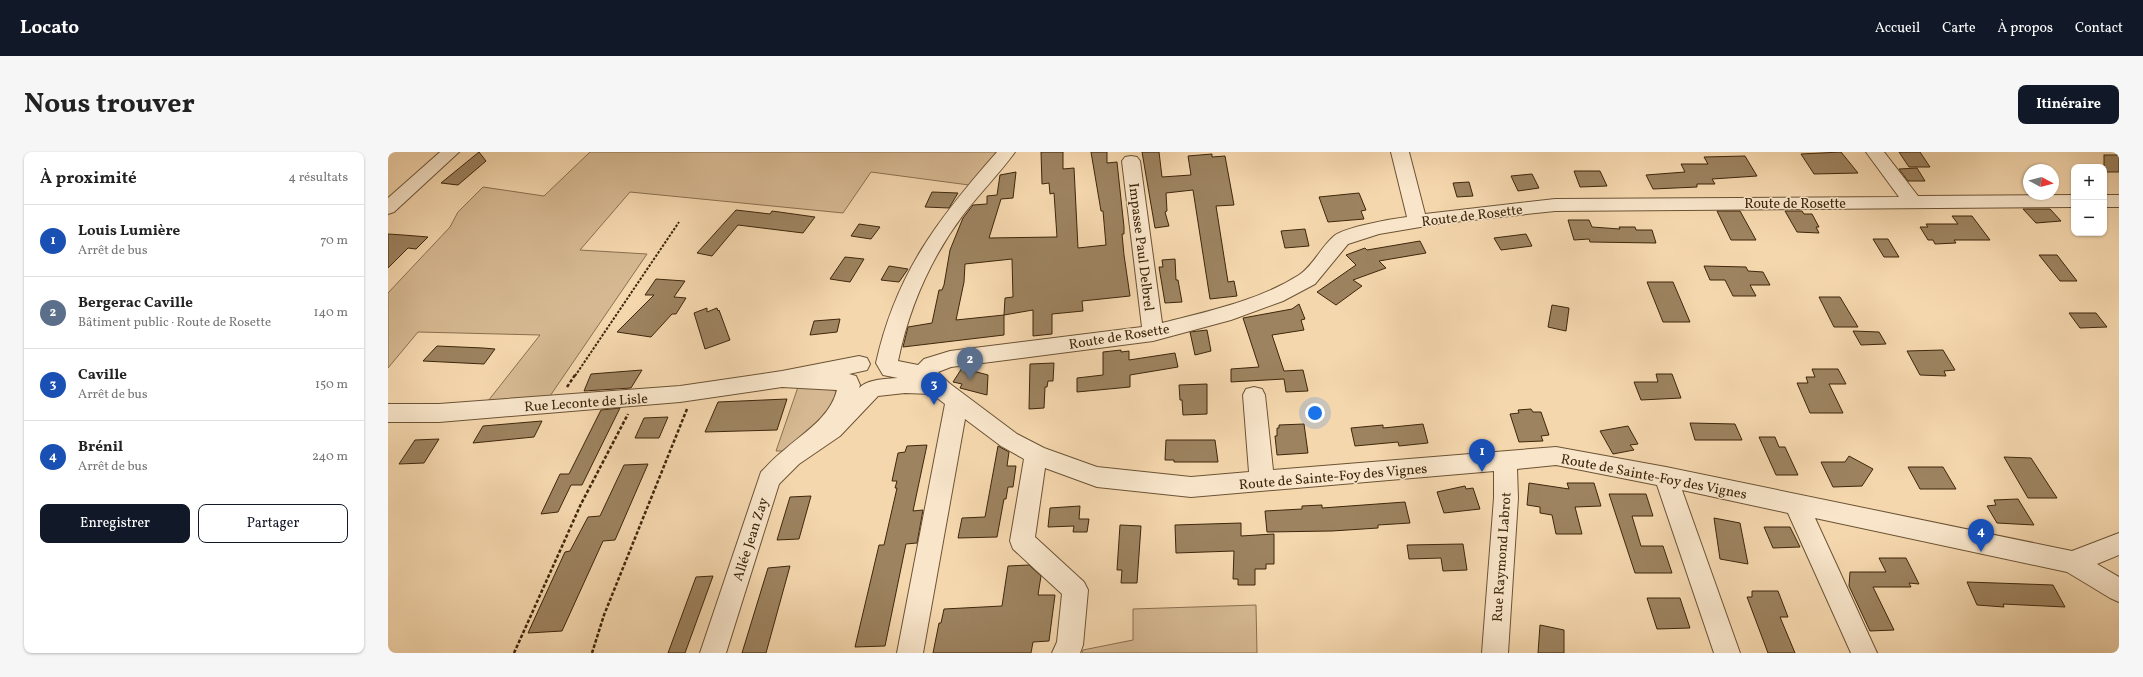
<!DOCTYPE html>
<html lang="fr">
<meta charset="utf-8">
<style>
body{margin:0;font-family:Vollkorn,serif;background:#f6f6f6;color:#222}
.controls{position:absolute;right:12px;top:12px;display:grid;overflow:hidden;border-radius:8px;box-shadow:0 1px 3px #0004}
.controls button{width:36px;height:36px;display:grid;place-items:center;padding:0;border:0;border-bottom:1px solid #e0e0e0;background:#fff;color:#222;font:20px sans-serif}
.compass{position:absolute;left:1635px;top:12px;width:36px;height:36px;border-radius:50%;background:#fff;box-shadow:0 1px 3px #0004;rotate:97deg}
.you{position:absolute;left:927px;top:261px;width:14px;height:14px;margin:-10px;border:3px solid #fff;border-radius:50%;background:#1a73e8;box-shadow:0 0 0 6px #1a73e833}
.badge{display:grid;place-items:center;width:26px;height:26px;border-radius:50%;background:#111827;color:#fff;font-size:13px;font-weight:700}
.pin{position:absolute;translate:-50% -33px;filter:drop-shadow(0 1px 2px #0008)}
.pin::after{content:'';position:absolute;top:21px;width:14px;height:12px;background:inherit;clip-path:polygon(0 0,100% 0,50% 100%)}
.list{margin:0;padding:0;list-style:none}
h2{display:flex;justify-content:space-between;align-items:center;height:52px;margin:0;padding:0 16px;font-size:17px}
h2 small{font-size:13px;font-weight:400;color:#767676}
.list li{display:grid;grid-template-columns:26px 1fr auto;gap:12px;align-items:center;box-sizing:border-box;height:72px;padding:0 16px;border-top:1px solid #e0e0e0}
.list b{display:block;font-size:15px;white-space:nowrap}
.list p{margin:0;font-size:13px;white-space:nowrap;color:#767676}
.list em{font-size:13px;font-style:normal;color:#767676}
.actions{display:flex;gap:8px;padding:12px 16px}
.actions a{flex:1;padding:9px 0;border:1px solid #111827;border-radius:8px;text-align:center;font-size:14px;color:#111827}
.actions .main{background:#111827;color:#fff}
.map{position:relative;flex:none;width:1731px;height:501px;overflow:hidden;border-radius:8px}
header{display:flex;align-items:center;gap:24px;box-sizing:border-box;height:56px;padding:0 20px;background:#111827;color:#fff}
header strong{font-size:19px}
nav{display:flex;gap:22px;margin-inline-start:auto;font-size:14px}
.intro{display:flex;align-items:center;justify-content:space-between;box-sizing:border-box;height:96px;padding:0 24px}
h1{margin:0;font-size:28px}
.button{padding:10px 18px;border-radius:8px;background:#111827;color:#fff;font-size:14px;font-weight:700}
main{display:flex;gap:24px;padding:0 24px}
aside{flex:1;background:#fff;border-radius:8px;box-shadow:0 1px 3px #0004}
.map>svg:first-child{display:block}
.green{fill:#d6b992;stroke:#8a704e}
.building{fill:#9d8360;stroke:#3e270b}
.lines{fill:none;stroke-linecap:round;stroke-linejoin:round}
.minor-casing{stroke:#6c5334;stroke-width:2}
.path-far1{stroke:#3e270b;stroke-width:2;stroke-dasharray:2.5 1.5;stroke-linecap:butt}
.path{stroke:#3e270b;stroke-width:2.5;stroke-dasharray:3.5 2;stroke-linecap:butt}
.minor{fill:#f8e5ca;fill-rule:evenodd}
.labels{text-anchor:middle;stroke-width:3;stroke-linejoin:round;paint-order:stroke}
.street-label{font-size:14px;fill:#3e270b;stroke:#f8e5ca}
</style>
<header>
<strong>Locato</strong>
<nav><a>Accueil</a><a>Carte</a><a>À propos</a><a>Contact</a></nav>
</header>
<div class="intro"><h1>Nous trouver</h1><a class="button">Itinéraire</a></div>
<main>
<aside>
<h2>À proximité<small>4 résultats</small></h2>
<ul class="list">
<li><span class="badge" style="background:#1a4fb4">1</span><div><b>Louis Lumière</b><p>Arrêt de bus</p></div><em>70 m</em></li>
<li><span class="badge" style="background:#5c6f8a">2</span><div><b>Bergerac Caville</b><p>Bâtiment public · Route de Rosette</p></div><em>140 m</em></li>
<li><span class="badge" style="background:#1a4fb4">3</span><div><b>Caville</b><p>Arrêt de bus</p></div><em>150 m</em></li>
<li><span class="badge" style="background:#1a4fb4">4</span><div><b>Brénil</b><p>Arrêt de bus</p></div><em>240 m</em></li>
</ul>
<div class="actions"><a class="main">Enregistrer</a><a>Partager</a></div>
</aside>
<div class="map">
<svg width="1731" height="501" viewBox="0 0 1731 501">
<rect width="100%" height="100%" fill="#f5d7ae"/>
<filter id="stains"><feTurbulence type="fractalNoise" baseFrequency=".005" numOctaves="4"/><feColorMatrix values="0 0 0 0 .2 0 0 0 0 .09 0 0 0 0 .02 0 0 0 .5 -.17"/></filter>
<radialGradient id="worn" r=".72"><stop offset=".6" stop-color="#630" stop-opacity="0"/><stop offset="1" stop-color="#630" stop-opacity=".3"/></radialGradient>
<!-- green -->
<g class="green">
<polygon points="202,0 609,0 581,33 483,20 455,61 242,40 192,98 259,102 162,244 100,249 152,183 30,180 0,216 0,141 62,75 70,60 95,35 156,44"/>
<polygon points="410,235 440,235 449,240 442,264 396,299 388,299"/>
<polygon points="868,453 869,501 694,501 695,498 745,488 745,457"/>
</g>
<!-- building -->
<g class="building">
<polygon points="91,0 98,9 70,33 53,31"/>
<polygon points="653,0 675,0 675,17 686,16 690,96 718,93 715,59 713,59 703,0 719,0 719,11 729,10 736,75 736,82 734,82 736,103 742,144 694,149 695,159 664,162 664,182 645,184 645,158 616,163 617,146 625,145 624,107 577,112 576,130 568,168 616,163 616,183 515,195 520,175 544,171 551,138 554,138 556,133 562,98 575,66 585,53 599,52 599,44 609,43 612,23 628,20 625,46 613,47 601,86 669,85 666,41 662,42 661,31 654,32"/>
<polygon points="754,0 771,0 774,25 803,23 800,4 824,2 824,5 837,4 846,53 828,54 840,130 846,129 849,144 822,147 805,38 778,41 779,59 777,60 781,74 767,76"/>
<polygon points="1453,0 1470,21 1426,22 1413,2"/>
<polygon points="1511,0 1532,0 1542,15 1521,15"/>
<rect x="1716" y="3" width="15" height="17"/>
<polygon points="1357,4 1369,24 1324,27 1327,32 1309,32 1309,35 1265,37 1258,23 1297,20 1293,12 1320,12 1316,5"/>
<polygon points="1529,16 1537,29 1520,29 1511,17"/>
<polygon points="1186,19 1212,19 1219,34 1192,35"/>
<polygon points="1144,22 1151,36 1130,39 1123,24"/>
<polygon points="1081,30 1085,44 1069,45 1065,31"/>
<polygon points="544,40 570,41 561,56 537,55"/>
<polygon points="971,41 978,58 973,59 976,67 940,70 931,45"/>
<polygon points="1635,57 1662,57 1673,69 1648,71"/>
<polygon points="348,58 382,62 384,59 427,65 415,81 350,73 324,104 309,101"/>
<polygon points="1329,59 1352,59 1368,88 1343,88"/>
<polygon points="1397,59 1414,59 1416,62 1424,62 1431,75 1428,75 1431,81 1409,80"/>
<polygon points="1564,64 1584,64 1602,88 1566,88 1568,91 1547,92 1545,88 1540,88 1532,75 1540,75 1538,72 1570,72"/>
<polygon points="1180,68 1201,68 1204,75 1232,77 1231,75 1247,75 1248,78 1264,78 1268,91 1202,90 1201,87 1186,88"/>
<polygon points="471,72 492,75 483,87 463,84"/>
<polygon points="917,77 921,94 897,96 893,79"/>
<polygon points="0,82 15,83 40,85 28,97 20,96 0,116"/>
<polygon points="1138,82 1144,94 1113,98 1106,86"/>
<polygon points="1485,87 1500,87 1511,105 1496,105"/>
<polygon points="1032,89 1038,101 991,109 998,116 965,128 974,134 948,153 929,140 968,113 958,103 977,96 979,98"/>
<polygon points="1651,103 1669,103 1689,129 1672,129"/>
<polygon points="457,105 476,107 462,130 442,127"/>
<polygon points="787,107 788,128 790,128 794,150 777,151 771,115 775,115 774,108"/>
<polygon points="501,114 520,117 511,130 493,128"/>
<polygon points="1316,114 1358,115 1360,119 1375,120 1382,133 1362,133 1368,144 1345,144 1337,128 1322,128"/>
<polygon points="268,127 297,129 286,145 298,146 288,162 284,162 263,185 229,180 266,143 257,143"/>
<polygon points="1259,130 1285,130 1302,170 1275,170"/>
<polygon points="1431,145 1452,145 1470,175 1446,175"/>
<polygon points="911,152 917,167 913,168 916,178 884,183 896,219 915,218 920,239 898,240 896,227 843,230 843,217 871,215 855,166 904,157"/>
<polygon points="1164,153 1181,156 1178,179 1160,175"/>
<polygon points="319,156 319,160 329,156 330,159 331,158 342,188 317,197 306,161"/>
<polygon points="1681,161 1708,161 1719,175 1692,176"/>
<polygon points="452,167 449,180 422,183 426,169"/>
<polygon points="819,178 823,199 807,203 802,180"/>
<polygon points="1465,179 1491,180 1498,192 1473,193"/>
<polygon points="49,194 95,196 107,197 96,212 35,209"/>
<polygon points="733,198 733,200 741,199 741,208 787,201 790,215 742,223 742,235 689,240 689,226 715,223 715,200"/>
<polygon points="1555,198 1567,218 1556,219 1558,224 1532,223 1519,199"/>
<polygon points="666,211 665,229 660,229 659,235 657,235 656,256 641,257 642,212"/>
<polygon points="574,216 600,223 599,243 572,236 574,232 565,230"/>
<polygon points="1424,217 1450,217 1458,232 1441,232 1455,261 1422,261 1409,231 1420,231 1418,225 1427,225"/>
<polygon points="254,218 243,236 196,239 203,222"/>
<polygon points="1268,222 1284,222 1293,246 1253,248 1246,230 1270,230"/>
<polygon points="819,232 819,262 795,263 794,248 792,248 791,233"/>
<polygon points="399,247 389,278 317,280 330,250"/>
<polygon points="232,256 194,333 183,333 170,360 153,362 172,322 181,322 213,258"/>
<polygon points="1143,257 1145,260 1153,260 1161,283 1153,284 1155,289 1131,290 1122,262 1131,261 1130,258"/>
<polygon points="280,265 271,286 247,286 256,266"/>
<polygon points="154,269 146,285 85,291 95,274"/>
<polygon points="1302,271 1347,272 1354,288 1307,288"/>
<polygon points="916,272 920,301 889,303 887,284 889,284 889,276 891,276 891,273"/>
<polygon points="1035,272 1040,291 1011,294 1010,290 967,294 963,276 995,273 995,276"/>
<polygon points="1240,274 1250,292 1242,293 1246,298 1225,302 1212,279"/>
<polygon points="1371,285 1387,285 1391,295 1397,295 1410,323 1388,323"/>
<polygon points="51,287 36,311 11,312 27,288"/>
<polygon points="778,288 827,288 830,310 786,310 786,308 777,308"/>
<polygon points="539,293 525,359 535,358 529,391 518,392 497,494 467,495 491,393 496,393 509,336 507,336 509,329 504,329 510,301 517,300 519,294"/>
<polygon points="610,294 621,300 619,314 628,314 625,335 620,335 618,347 616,347 609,385 570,386 574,366 597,365"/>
<polygon points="1461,304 1485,317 1474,334 1445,335 1433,310 1457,310"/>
<polygon points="1616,305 1643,306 1669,346 1640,346"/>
<polygon points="260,312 227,388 215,389 174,479 140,481 177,400 182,399 200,365 212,364 236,313"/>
<polygon points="1520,315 1555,315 1568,337 1532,337"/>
<polygon points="1141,331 1181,337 1179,331 1206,331 1213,354 1187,355 1194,382 1168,382 1164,363 1152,361 1152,355 1139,353"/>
<polygon points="1077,334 1078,337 1085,336 1092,357 1056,361 1049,340"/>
<polygon points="1221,342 1258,342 1265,364 1244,364 1253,394 1275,394 1284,421 1247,421"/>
<polygon points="423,344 411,387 389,388 402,345"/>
<polygon points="1630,347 1646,373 1609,371 1599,354 1608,353 1606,348"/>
<polygon points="1017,350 1022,371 990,373 990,376 944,379 879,380 877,359 914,357 914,354 934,353 934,356"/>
<polygon points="692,354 691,367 701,367 699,380 685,380 686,374 660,375 662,356"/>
<polygon points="1326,366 1352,371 1360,412 1332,407"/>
<polygon points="853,371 853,384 886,382 886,412 878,412 878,417 867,417 867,433 850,433 850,427 845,427 846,399 788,401 787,373"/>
<polygon points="732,373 753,374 749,431 733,431 734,418 729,418"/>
<polygon points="1376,375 1402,375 1412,395 1385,396"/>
<polygon points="1075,392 1079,418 1055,419 1053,406 1021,407 1019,393"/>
<polygon points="1491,406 1518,406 1531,432 1521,431 1523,435 1485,435 1506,478 1482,479 1461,434 1462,420 1498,420"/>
<polygon points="641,413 653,424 650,443 667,443 661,489 645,490 643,501 545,501 551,471 553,471 556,457 614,454 620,414"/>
<polygon points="402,414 378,501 354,501 380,416"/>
<polygon points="325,424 297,501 280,501 308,425"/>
<polygon points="1579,430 1665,433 1677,455 1615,452 1616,455 1589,453"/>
<polygon points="1364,439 1390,439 1400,465 1392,465 1407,501 1380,501 1359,445 1364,445"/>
<polygon points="1259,446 1292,446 1302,476 1269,477"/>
<polygon points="1152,473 1176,478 1176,501 1150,501"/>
</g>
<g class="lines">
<!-- minor casing -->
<g class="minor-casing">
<g id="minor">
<polygon points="52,0 71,0 6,60 0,62 0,46"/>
<path d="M609,0H627C611,22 591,42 575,63C542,107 521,156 510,209L530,213L536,207L562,199L754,175L734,9L737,5L743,4L749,5L752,9L774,171C821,159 870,149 911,123C925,114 933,95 946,84C957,75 1003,67 1019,65L1003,0H1021L1037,62L1167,47L1511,45L1478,0H1496L1530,44L1686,43V55L1167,59L1056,71L991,82L960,92L927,132L895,149L843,168L765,189L563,215L550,220L561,231L629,282L656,296L709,315L803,325L861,320L855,243L858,237L866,235L874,237L877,243L885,318L1168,295L1278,315L1684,399L1731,381V403L1709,412L1731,425V450L1722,446L1679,420L1427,366L1489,501H1463L1400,361L1294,338L1352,501H1326L1269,333L1168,313L1129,317L1130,346L1120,501H1094L1106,346V319L803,345L709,335L657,316L647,385L696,430L700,438L695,493L692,501H664L669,490L674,442L625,397L622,389L636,307L613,294L577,267L535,501H509L557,252L544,242L517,241L490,244L452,284L411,312L391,332L338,501H312L373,320C380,313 387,305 395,299C415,281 442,266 449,238L394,235L292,250L51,270H0V252H51L292,234L394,219L471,204L479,206L482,212L479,218L461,222L468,224L472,233L471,236C480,227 497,227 510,226L495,223L488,211C508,121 550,67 609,0Z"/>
<rect x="1716" y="43" width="15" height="12"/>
</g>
</g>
<!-- path-far1 -->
<polyline class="path-far1" points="187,224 291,70"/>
<!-- path -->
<g class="path">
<polyline points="179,235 187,223"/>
<polyline points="126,501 193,352 240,262"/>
<polyline points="204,501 216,463 299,257"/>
</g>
<!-- minor -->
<use href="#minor" class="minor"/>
</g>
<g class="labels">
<!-- street labels -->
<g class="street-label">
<text x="1407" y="56">Route de Rosette</text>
<text transform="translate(1084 63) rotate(-7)" y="5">Route de Rosette</text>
<text transform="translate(754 95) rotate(83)" y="5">Impasse Paul Delbrel</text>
<text transform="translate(731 184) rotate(-9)" y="5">Route de Rosette</text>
<text transform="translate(198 250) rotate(-4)" y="5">Rue Leconte de Lisle</text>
<text transform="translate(945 324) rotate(-5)" y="5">Route de Sainte-Foy des Vignes</text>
<text transform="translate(1266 324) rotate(11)" y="5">Route de Sainte-Foy des Vignes</text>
<text transform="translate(362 387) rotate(-72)" y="5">Allée Jean Zay</text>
<text transform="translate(1113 405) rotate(-86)" y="5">Rue Raymond Labrot</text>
</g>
</g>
<rect width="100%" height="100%" filter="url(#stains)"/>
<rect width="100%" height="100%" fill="url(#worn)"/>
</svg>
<div class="controls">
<button>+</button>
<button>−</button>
</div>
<svg class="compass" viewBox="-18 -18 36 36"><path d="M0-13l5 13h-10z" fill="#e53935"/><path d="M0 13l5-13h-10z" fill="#767676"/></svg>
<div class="you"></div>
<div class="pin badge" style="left:1094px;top:320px;background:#1a4fb4">1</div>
<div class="pin badge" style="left:582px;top:228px;background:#5c6f8a">2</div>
<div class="pin badge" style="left:546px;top:253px;background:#1a4fb4">3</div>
<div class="pin badge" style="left:1593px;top:400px;background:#1a4fb4">4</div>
</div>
</main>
